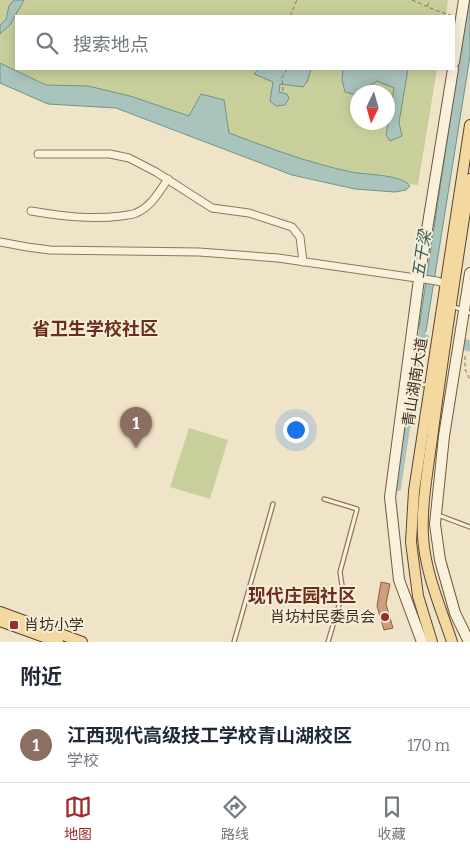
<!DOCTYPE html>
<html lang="zh">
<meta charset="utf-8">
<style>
body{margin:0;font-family:Bitter,"Noto Sans SC",serif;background:#f6f6f7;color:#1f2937}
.compass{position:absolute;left:350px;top:85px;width:45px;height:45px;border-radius:50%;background:#fff;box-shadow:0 2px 12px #0003;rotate:185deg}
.you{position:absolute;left:295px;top:429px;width:18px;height:18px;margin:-12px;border:4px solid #fff;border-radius:50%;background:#1a73e8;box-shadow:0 0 0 8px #1a73e833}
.badge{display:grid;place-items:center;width:32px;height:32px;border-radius:50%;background:#9e2a2b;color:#fff;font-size:16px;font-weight:700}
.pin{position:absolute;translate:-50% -41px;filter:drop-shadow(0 1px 2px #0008)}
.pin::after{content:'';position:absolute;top:26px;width:18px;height:15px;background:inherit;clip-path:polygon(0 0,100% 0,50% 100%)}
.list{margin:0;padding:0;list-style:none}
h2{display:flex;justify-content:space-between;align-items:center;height:65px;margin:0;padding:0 20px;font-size:21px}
h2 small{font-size:16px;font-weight:400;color:#747a83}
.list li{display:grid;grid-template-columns:32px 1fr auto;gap:15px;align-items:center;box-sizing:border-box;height:75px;padding:0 20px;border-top:1px solid #e0e1e3}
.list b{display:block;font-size:19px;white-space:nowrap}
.list p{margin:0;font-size:16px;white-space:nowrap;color:#747a83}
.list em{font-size:16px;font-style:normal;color:#747a83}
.icon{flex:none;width:28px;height:28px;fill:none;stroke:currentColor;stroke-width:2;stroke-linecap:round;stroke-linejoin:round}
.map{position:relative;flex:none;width:470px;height:642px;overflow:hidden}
.search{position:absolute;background:#fff;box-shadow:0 2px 12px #0003;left:15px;right:15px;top:15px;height:55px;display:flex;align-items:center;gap:12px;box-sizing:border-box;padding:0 18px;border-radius:0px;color:#747a83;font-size:19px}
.sheet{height:140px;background:#fff}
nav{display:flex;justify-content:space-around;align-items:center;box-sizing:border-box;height:70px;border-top:1px solid #e0e1e3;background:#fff;font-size:14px;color:#747a83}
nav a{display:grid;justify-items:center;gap:2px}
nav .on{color:#9e2a2b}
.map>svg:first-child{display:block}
.green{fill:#c9cf9b;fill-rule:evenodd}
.water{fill:#a9c4bc;stroke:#6f938a}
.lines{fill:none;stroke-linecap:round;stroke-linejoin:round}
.canal{stroke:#a9c4bc;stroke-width:6}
.river{stroke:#a9c4bc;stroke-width:11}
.building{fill:#cf9f7d;stroke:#8d5f41}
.lane-casing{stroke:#8d765c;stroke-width:5.5}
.street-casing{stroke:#8d765c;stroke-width:9}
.secondary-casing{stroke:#6f573f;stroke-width:12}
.primary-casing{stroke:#5b4430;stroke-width:12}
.path{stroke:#8d765c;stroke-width:1;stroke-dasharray:4 2.5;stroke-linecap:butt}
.lane{stroke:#faf1dc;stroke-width:3}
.street{stroke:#faf1dc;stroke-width:7}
.secondary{stroke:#faf1dc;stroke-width:10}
.primary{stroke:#f3d9a0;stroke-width:10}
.poi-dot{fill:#9e2a2b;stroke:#f7eed8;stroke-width:2}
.labels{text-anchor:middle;stroke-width:4;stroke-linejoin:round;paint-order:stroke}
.street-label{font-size:15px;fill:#3d2e20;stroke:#f7eed8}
.poi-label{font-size:15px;fill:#3d2e20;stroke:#f7eed8;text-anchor:end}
.water-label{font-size:16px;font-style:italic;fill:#2f5d5a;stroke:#f7eed8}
.quarter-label{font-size:18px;font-weight:bold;fill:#6b2e1e;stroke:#f7eed8}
</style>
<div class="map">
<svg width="470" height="642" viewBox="0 0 470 642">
<rect width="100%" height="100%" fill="#f0e4c8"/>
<!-- green -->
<g class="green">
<path d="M0,0H448L446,16H16V69H437L418,185L301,171L115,99L0,77ZM358,92H388V122H358Z"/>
<polygon points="189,428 228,440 210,499 170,487"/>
</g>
<!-- water -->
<g class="water">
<polygon points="14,0 24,0 10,25 0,34 0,25 6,20 9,6"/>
<polygon points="468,0 470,0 470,56 426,331 421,336 419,328"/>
<path d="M0,63L46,85L88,86L130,96L189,116L201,94L224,100L229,133C269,148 309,163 351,172C366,175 401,174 410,186L406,190L395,192L355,189L292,175L116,108L48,104L0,83Z"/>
<polygon points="258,69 311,69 307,82 303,87 280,84 279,92 287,94 289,98 285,105 276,106 270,101 273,82 254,74"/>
<polygon points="343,69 408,69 399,122 402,136 390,141 386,135 394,88 377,81 361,92 358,92 357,95 345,92 342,80"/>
</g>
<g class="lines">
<!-- canal -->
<polyline class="canal" points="398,488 422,328"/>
<!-- river -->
<g class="river">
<polyline points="421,339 424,339"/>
<polyline points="467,345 470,346"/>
</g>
</g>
<!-- building -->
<polygon class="building" points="381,582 390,584 386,604 393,628 384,630 377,606"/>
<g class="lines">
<!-- lane casing -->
<g class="lane-casing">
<g id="lane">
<polyline points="452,306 470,313"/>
<polyline points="406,383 427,385"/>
<polyline points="324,499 357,509 340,572 343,592 328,642"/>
<polyline points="438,515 470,527"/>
<polyline points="234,642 273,504"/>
</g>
</g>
<!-- street casing -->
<g class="street-casing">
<g id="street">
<polyline points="38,154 110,154 129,158 156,172 212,208 249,213 292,227 300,237 303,262"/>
<path d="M31,211C61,216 91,220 121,216C126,215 132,215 136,213C151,207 159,192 168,179"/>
<polyline points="0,242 27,247 50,250 199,252 278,258 437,281 449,285"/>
</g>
</g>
<!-- secondary casing -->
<g class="secondary-casing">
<g id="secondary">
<polyline points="454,62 464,0"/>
<polyline points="422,642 399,580 390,497 419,279 453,69"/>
<polyline points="469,642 455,613 440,560 435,524 444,436 470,273"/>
</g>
</g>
<!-- primary casing -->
<g class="primary-casing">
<g id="primary">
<polyline points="0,612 82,642"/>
<polyline points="0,621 58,642"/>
<polyline points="432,642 418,596 411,542 414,491 470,125"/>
<path d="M452,642C441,608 425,573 423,536C421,504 429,463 433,431C444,347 457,263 470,179"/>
</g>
</g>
<!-- path -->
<g class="path">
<polyline points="412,0 435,10 453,16"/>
<polyline points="427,6 430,0"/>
<polyline points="290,16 297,0"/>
<polyline points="283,91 282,77 287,69"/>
<polyline points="465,356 465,369 470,380"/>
</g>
<!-- lane -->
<use href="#lane" class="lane"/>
<!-- street -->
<use href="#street" class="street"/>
<!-- secondary -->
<use href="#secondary" class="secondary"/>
<!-- primary -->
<use href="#primary" class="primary"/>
</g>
<!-- markers -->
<g class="poi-dot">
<circle cx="385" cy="617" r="5"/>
<rect x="9" y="620" width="10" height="10" rx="2.5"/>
</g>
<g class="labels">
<!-- street labels -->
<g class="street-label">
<text transform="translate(415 382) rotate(-81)" y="5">青山湖南大道</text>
</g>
<!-- poi labels -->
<g class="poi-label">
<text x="375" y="622">肖坊村民委员会</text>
<text x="24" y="630" text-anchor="start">肖坊小学</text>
</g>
<!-- water labels -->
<g class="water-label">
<text transform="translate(421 254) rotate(-81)" y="6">五干梁</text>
</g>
<!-- quarter labels -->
<g class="quarter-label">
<text x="95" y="335">省卫生学校社区</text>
<text x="302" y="602">现代庄园社区</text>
</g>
</g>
</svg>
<svg class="compass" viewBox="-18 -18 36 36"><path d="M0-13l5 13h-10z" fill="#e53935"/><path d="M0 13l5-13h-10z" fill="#747a83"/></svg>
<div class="you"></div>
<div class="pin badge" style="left:136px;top:448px;background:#8d6e63">1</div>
<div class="search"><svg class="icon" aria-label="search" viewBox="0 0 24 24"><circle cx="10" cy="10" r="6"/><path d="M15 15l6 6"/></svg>搜索地点</div>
</div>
<section class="sheet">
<h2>附近<small></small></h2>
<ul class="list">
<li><span class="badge" style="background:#8d6e63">1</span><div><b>江西现代高级技工学校青山湖校区</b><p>学校</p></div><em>170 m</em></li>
</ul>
</section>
<nav>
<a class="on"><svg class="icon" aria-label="map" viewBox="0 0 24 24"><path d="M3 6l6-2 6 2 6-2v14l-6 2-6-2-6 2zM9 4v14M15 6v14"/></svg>地图</a>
<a><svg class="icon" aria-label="directions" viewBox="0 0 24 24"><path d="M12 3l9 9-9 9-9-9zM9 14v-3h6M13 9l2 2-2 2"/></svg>路线</a>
<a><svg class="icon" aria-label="saved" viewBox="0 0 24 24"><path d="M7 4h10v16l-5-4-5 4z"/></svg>收藏</a>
</nav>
